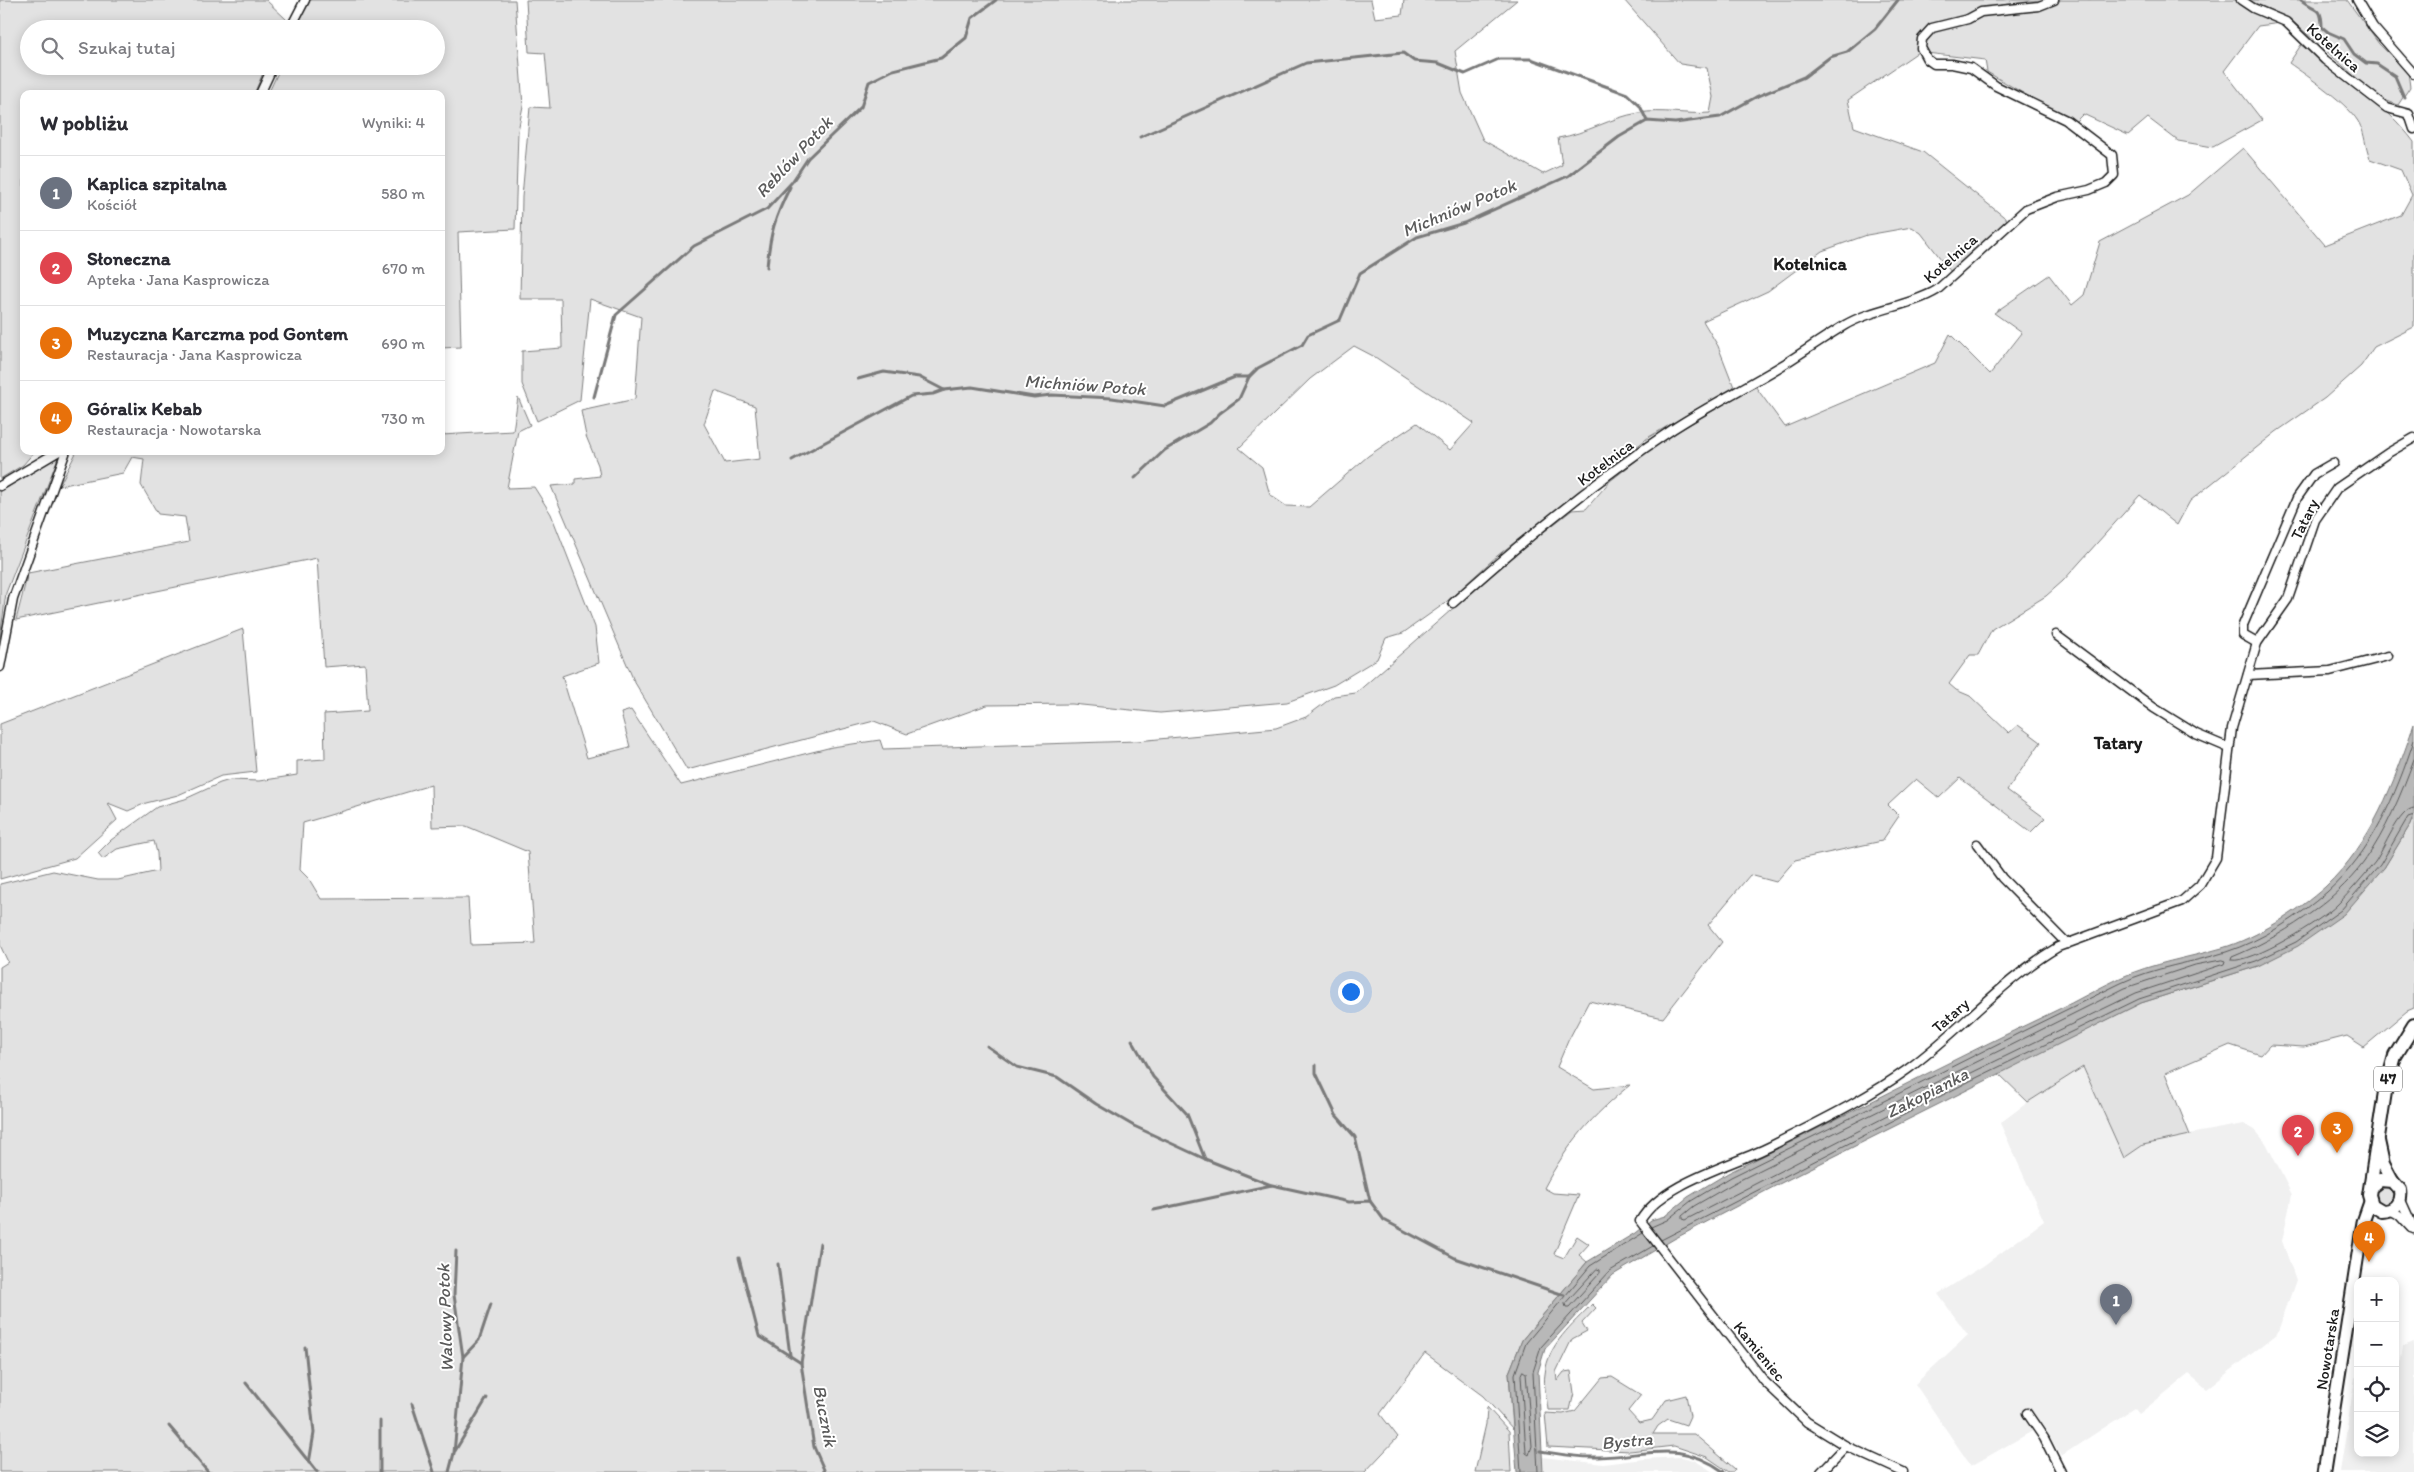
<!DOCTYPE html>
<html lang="pl">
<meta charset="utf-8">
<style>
body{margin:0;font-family:Itim,sans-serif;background:#f2f2f3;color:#2b2b33}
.controls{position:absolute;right:15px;bottom:15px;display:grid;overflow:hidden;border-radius:10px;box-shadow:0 2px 12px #0003}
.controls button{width:45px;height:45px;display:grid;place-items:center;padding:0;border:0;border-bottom:1px solid #e1e1e2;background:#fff;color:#2b2b33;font:25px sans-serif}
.you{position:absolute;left:1350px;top:991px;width:18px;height:18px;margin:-12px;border:4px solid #fff;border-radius:50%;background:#1a73e8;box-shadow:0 0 0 8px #1a73e833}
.badge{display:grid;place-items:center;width:32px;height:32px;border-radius:50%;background:#0f766e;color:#fff;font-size:16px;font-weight:700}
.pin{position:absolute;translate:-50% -41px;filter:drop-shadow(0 1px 2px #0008)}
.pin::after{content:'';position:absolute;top:26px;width:18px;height:15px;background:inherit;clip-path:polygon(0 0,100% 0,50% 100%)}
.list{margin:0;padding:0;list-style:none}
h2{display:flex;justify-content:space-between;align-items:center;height:65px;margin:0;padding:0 20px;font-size:21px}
h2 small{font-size:16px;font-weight:400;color:#7c7c81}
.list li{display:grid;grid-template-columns:32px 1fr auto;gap:15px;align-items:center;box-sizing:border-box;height:75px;padding:0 20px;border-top:1px solid #e1e1e2}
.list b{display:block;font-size:19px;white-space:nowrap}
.list p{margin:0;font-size:16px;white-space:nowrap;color:#7c7c81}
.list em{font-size:16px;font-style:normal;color:#7c7c81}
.icon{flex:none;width:28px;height:28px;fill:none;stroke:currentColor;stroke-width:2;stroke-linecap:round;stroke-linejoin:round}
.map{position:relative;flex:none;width:2414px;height:1472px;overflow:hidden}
.search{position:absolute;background:#fff;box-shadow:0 2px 12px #0003;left:20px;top:20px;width:425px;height:55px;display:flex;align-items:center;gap:12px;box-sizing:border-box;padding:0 18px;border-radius:28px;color:#7c7c81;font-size:19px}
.panel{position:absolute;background:#fff;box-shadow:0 2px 12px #0003;left:20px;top:90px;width:425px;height:365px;border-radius:10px}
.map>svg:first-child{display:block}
.built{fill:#f0f0f0}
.green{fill:#e2e2e2;stroke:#7f7f7f;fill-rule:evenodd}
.water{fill:#b8b8b8;stroke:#7a7a7a}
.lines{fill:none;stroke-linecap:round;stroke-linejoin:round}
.shore{stroke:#5a5a5a;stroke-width:1}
.stream{stroke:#7a7a7a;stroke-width:3}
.minor-casing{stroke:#1c1c1c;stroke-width:11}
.secondary-casing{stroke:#1c1c1c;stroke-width:15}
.primary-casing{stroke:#1c1c1c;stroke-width:16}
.minor{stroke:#fff;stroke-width:8}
.secondary{stroke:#fff;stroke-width:11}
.primary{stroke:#fff;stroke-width:12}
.labels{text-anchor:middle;stroke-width:4;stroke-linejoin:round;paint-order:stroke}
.shield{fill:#fff;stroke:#606060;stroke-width:1}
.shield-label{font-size:15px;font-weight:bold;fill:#1c1c1c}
.street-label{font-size:16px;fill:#1c1c1c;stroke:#fff}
.water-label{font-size:18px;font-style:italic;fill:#5a5a5a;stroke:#fff}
.neighbourhood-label{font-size:18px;font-weight:bold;fill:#1c1c1c;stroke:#fff}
</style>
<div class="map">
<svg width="2414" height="1472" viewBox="0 0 2414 1472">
<rect width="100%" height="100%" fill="#fff"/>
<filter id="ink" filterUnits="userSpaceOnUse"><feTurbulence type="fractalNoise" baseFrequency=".02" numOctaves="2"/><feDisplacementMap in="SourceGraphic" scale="10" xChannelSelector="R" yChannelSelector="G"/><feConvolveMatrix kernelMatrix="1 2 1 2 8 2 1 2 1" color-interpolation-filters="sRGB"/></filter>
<g filter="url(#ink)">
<!-- built -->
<g class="built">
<polygon points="2083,1067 2124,1157 2143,1145 2161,1139 2244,1124 2255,1130 2266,1143 2292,1195 2282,1241 2296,1280 2277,1334 2207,1389 2189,1374 2139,1414 2134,1408 2061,1456 2043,1425 1971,1466 1915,1384 1968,1335 1938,1294 1983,1266 2044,1221 2000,1123 2028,1102"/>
<polygon points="2414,1342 2414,1472 2340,1472 2355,1377 2358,1378 2358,1453 2395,1453 2395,1382 2398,1382 2403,1346"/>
<polygon points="1542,1457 1603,1464 1643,1459 1681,1457 1694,1460 1713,1472 1543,1472"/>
</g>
<!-- green -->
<g class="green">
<polygon points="0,0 266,0 287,20 283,29 29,29 29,66 266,66 254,94 24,94 24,451 35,451 23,465 0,479"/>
<polygon points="309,0 515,0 523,106 518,131 515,229 458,232 461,347 441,348 441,94 268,94 281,66 436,66 436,29 294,29"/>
<path d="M526,0H1371L1375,18L1402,15L1404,0H1517L1455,51L1462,93L1483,140L1543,174L1562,165L1558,138C1586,134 1611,117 1639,113C1662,109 1686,115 1710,113L1713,97L1707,68L1680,64L1624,0H2047L2046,4L2060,0H2235L2248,10L2281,23L2258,26L2224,71L2262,120L2213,147L2178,141L2148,118L2128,135L2083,114L2074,123L1987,72L1985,60L1918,52L1848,100L1854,127L1923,152L2008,220L1951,272L1921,233L1912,227L1867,235L1822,251L1768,291L1703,321L1718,346L1734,387L1649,437L1497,556L1444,604L1403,633L1386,638L1377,659L1334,685L1287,702L1160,713L1072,704L987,705L907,734L874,721L687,770L634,681L551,486L575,484V479L600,476L598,465L586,436L581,411L635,399L641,317L590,299L580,400L537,421L522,384V351L562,348L561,299H520L522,197L530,107L550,108L545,53L529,52ZM1354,346L1375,357L1474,423L1450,450L1417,423L1368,456L1309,507L1286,506L1270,495L1262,467L1239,448L1310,379ZM715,391L755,406L760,459L725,463L704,424Z"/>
<polygon points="2248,0 2347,0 2379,44 2408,72 2410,87 2398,105 2379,98 2289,18"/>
<path d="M2301,45C2340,74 2385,103 2414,142V327L2374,347L2361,366L2325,398L2276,432L2190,501L2177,525L2140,495L2063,581L2046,596L1992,629L1978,655H1970L1949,684L1956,690L1970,696L2009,733L2018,725L2041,742L2007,790L2045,818L2031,832L1960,778L1939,798L1916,779L1888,805L1899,816L1882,841L1795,860L1776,882L1750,875L1708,925L1722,942L1663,1018L1589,1001L1568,1041L1557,1067L1594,1089L1630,1085C1592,1116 1567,1144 1544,1188L1553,1193L1579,1195L1554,1254L1564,1258L1577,1236L1589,1244L1579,1255L1587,1262L1522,1340L1509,1373L1513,1429L1483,1396L1425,1353L1380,1414L1398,1437L1365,1472H0V967L8,962L0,945V884L53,871L98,880H118L158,871L157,853L154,841L117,849L103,859L98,853L111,840L157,807L185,799L220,783L230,780L259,781L297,775V761L325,759L324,714L368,711L365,664L324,667L317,558L16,620L28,573L189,542L185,517L158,514L141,485L144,459L132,457L123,473L59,486L77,451H441V435L513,431L518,397L530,425L518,431L507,488L534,487L551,514L595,627L599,663L562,676L587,758L630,747L621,713L631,710L681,785L832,747L880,740L883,749L1137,741L1276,728L1306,717L1334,696L1356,693L1513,556L1572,510L1586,509L1610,481L1660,442L1755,386L1785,427L1935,363L1950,334L1990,374L2022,333L1994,313L2049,275L2072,305L2084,295L2100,242L2188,195L2243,148L2325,245L2401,215L2412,195L2401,170L2370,159C2365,147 2365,134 2360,125C2351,105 2307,76 2289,63ZM431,785L432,827L466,826L528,852L535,943L471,945L468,898L321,899L309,879L300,870L303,823Z"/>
<polygon points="59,455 6,593 0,638 0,492"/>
<polygon points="243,629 256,772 221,776 178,795 146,803 128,811 108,803 117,820 75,858 0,879 0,724"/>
<polygon points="2414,814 2414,1008 2407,1011 2364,1047 2347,1036 2304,1047 2270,1045 2261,1055 2230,1045 2165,1073 2190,1135 2143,1145 2124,1158 2083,1067 2028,1102 1998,1073 2141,1003 2258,966 2384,868 2410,825"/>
<circle cx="2384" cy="1195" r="9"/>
<path d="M1592,1304L1596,1308L1582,1323L1587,1331L1572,1339L1556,1372L1557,1381L1564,1372L1571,1371L1574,1393L1570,1410H1548C1547,1398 1543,1385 1545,1374C1548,1344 1572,1325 1592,1304Z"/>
<polygon points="1612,1377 1641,1395 1628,1411 1639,1423 1652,1420 1666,1400 1686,1395 1690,1416 1686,1425 1668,1419 1658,1426 1653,1434 1694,1434 1735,1469 1733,1472 1729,1472 1707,1457 1674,1446 1630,1451 1548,1447 1545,1413 1563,1414 1575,1411 1602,1378"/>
<polygon points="1487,1407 1509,1431 1511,1472 1475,1472 1486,1424"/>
</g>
<!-- water -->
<path class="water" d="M2414,724V814L2410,825L2384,868L2344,914L2298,946L2258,966L2141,1003L1781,1183L1674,1239L1613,1275L1545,1349L1538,1372L1543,1472H1517L1509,1373L1522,1340L1587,1262L1635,1233L1651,1220L1665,1216L1688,1197L1728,1173C1837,1120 1945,1063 2055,1011C2077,1001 2098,988 2120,978C2152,963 2188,958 2222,948C2257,938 2298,911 2325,887C2372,843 2394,783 2414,724Z"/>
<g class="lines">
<!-- shore -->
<g class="shore">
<path d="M2414,759C2401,795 2386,831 2364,862C2334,903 2279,938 2232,957L2231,960C2252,964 2322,920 2337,905C2350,892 2364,876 2375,862C2384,849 2399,809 2414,808"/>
<polygon points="2222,960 2225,961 2224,964 2136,993 1969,1074 1685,1220 1682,1219 1682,1216 1694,1206 1734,1183 2125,988 2195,965"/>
<path d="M1651,1227L1667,1220L1691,1201L1731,1177C1861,1114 1990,1046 2121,983C2154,967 2192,963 2226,952C2263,940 2298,917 2327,892C2372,852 2396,795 2414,740"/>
<polyline points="1661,1240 1972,1080 2139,999 2256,961 2296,942 2341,910 2380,865 2408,817 2414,815"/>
<polygon points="1597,1269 1600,1270 1600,1273 1569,1307 1566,1307 1565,1304"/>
<polygon points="1523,1371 1526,1373 1532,1446 1529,1455 1526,1453 1521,1375"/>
<polyline points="1521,1472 1515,1374 1526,1343 1590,1266 1643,1233"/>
<polyline points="1538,1472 1533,1372 1541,1347 1610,1271 1653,1246"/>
</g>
<!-- stream -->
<g class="stream">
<path d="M2301,0C2315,11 2322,5 2322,27L2328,32L2344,39L2354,54L2366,63L2377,64L2395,76L2404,97"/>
<polyline points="1140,137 1306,63 1403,53 1414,61 1438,63 1465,74 1499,59 1531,59 1627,94 1640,106 1647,121"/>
<path d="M767,267C770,233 775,217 790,187"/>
<polyline points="858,379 884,372 919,377 944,390 972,387 1034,397 1052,395 1112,398 1165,406 1235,377 1249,377 1258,368 1302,345 1308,335 1340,320 1360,273 1417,237 1464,223 1568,176 1619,137 1647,121 1675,123 1720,117 1756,97 1804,77 1830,57 1847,52 1875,29 1898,0"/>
<polyline points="594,397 616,315 694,246 767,209 792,182 808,158 861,107 869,82 893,70 941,58 966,38 972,18 996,0"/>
<polyline points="792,460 911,396 933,394 944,390"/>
<polyline points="1135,478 1165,450 1210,423 1220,413 1239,399 1249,377"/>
<polyline points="1132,1040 1153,1077 1187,1114 1205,1159"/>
<polyline points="987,1046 1017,1067 1057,1077 1096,1104 1134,1126 1205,1159 1271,1185"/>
<polyline points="1316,1065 1316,1073 1336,1115 1355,1137 1370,1201"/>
<polyline points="1154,1210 1272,1185 1349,1202 1370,1201 1384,1220 1455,1258 1564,1295"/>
<polyline points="820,1243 801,1363 814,1447 825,1472"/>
<polyline points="739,1258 759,1336 801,1363"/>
<polyline points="778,1264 790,1355"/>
<polyline points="305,1347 314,1433 309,1463"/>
<polyline points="463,1357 479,1340 491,1304"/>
<polyline points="246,1383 317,1472"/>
<polyline points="412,1404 434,1472"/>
<polyline points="380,1421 380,1472"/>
<polyline points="169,1426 208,1472"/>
<polyline points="455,1451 487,1398"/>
<path d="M1540,1451C1559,1454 1579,1458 1598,1457C1648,1456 1679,1439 1724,1472"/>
<polyline points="449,1472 454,1453 463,1357 454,1295 456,1251"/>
</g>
<!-- minor casing -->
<g class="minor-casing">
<g id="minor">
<polyline points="2241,0 2253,8 2286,22 2325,60 2387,108 2409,114 2414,129"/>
<polyline points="2357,0 2373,27 2414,74"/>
<polyline points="290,29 305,0"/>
<polyline points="260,94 273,66"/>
<polyline points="0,486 59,451"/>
<path d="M1453,603C1522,541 1595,481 1673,429C1708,406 1745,388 1781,366C1802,353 1823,338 1845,325C1874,308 1911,306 1937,290L2026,209L2057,197L2089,190L2106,183L2114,175L2112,155L2066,120L1996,86L1971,68L1952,64H1934L1927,59L1921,48L1922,39L1932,28L1968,19L1981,12L2039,6L2054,0"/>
<polyline points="2056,635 2154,708 2196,734 2229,748"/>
<polyline points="2257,643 2243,635 2243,625 2297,498 2314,474 2333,463"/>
<polyline points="0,667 13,599 66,451"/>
<polyline points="2248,675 2330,671 2388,656"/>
<polyline points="1977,844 2002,878 2067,944"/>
<polyline points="2400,1198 2414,1229"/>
<polyline points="2390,1210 2399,1215 2411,1228"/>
<polyline points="2027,1413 2044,1438 2061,1472"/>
<polyline points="1821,1472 1846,1446"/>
<path d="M1903,1472L1846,1446L1807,1422L1765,1382L1640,1221C1662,1183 1730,1166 1769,1147C1816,1123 1865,1100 1908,1069C1960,1031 2002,980 2058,947L2182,901L2200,885L2216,858L2232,728L2257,643L2288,599L2315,520L2337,488L2388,453L2414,438"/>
</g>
</g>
<!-- secondary casing -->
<g class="secondary-casing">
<polyline id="secondary" points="2324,1472 2363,1222 2370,1202"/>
</g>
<!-- primary casing -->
<g class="primary-casing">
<g id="primary">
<polyline points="2378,1141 2383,1164 2392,1181"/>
<path d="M2371,1187L2380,1180L2392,1181L2400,1190C2402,1202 2395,1211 2382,1211L2372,1205L2369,1195L2385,1092L2395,1056L2414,1025"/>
</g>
</g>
<!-- minor -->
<use href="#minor" class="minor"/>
<!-- secondary -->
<use href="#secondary" class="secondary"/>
<!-- primary -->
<use href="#primary" class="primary"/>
</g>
</g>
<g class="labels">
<!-- shield labels -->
<rect class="shield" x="2374" y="1066.5" width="28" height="25" rx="4"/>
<g class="shield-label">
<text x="2388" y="1084">47</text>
</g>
<!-- street labels -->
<g class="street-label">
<text transform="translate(2334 47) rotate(41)" y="6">Kotelnica</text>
<text transform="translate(1950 258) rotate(-41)" y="6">Kotelnica</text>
<text transform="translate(1605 462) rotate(-37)" y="6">Kotelnica</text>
<text transform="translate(2304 519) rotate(-64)" y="6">Tatary</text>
<text transform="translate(1950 1015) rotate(-41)" y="6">Tatary</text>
<text transform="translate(2327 1349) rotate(-81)" y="6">Nowotarska</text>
<text transform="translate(1760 1351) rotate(51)" y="6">Kamieniec</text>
</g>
<!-- water labels -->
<g class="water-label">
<text transform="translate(794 157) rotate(-47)" y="6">Reblów Potok</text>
<text transform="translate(1459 208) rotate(-23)" y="6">Michniów Potok</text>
<text transform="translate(1085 385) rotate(4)" y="6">Michniów Potok</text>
<text transform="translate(1927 1093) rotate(-27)" y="6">Zakopianka</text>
<text transform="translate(445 1318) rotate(-92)" y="6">Walowy Potok</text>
<text transform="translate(825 1416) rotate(79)" y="6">Bucznik</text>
<text transform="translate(1627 1441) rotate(-5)" y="6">Bystra</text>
</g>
<!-- neighbourhood labels -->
<g class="neighbourhood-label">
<text x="1810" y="270">Kotelnica</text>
<text x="2118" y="749">Tatary</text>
</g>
</g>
</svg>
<div class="controls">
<button>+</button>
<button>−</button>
<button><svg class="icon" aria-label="locate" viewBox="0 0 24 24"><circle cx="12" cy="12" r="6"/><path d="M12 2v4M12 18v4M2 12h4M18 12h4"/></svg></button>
<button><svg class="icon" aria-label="layers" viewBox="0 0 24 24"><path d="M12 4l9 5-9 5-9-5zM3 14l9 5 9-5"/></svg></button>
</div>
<div class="you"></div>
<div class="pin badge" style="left:2116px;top:1325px;background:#6b7280">1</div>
<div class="pin badge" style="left:2298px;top:1156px;background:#e0444e">2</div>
<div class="pin badge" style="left:2337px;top:1153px;background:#e8710a">3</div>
<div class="pin badge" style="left:2369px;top:1262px;background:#e8710a">4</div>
<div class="search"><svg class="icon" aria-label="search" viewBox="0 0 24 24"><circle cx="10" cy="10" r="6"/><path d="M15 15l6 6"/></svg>Szukaj tutaj</div>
<section class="panel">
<h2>W pobliżu<small>Wyniki: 4</small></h2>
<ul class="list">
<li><span class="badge" style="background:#6b7280">1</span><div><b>Kaplica szpitalna</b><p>Kościół</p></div><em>580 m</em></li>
<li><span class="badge" style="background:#e0444e">2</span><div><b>Słoneczna</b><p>Apteka · Jana Kasprowicza</p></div><em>670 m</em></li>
<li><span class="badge" style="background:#e8710a">3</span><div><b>Muzyczna Karczma pod Gontem</b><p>Restauracja · Jana Kasprowicza</p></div><em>690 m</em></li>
<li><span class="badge" style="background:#e8710a">4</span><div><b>Góralix Kebab</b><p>Restauracja · Nowotarska</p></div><em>730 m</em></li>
</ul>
</section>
</div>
